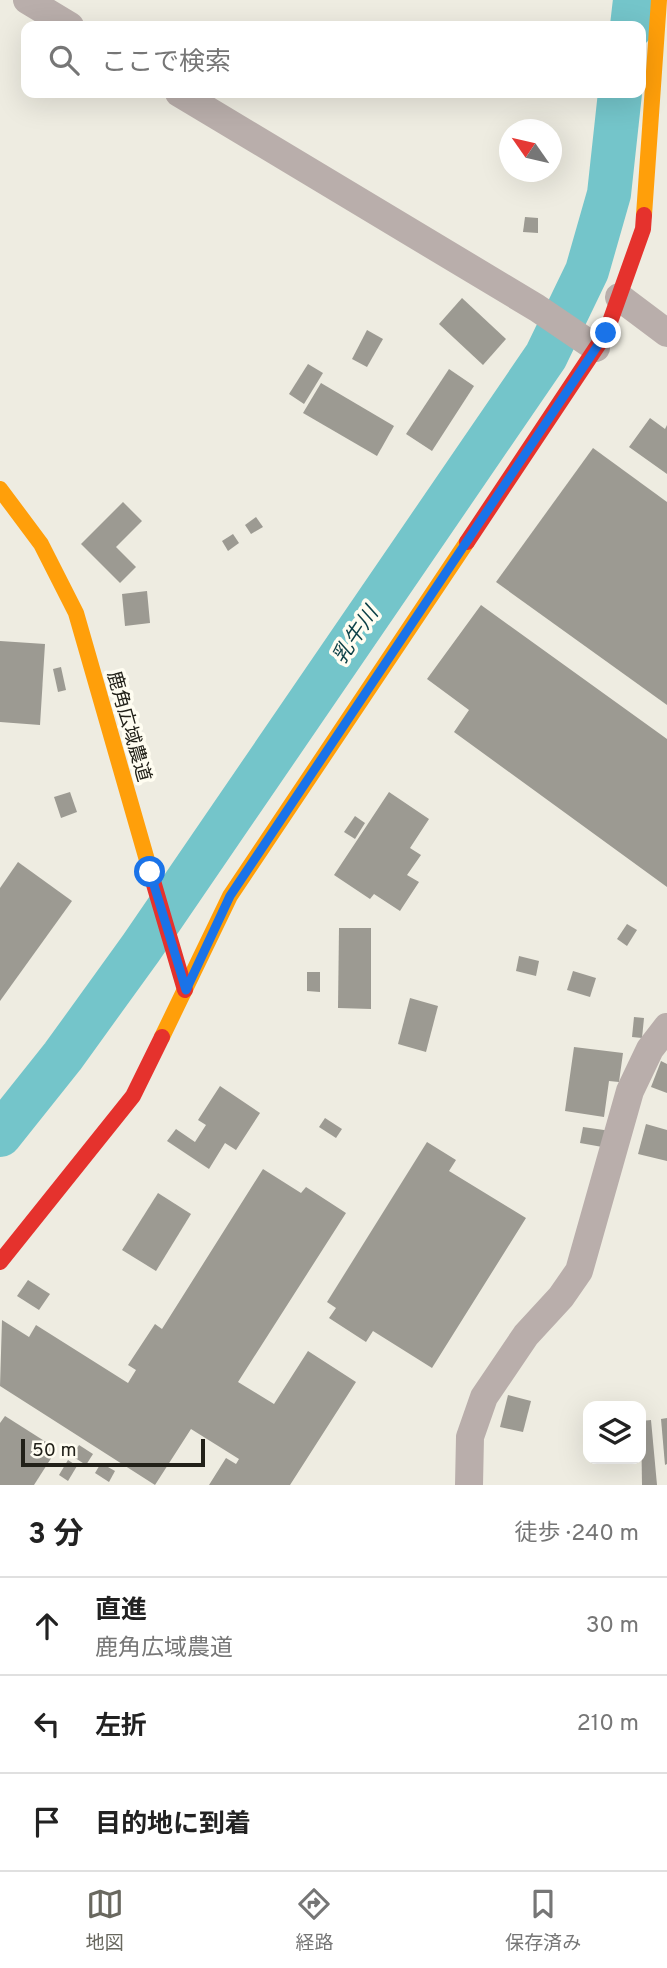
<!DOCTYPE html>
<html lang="ja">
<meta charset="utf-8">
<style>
body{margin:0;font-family:Overpass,"Noto Sans JP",sans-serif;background:#f2f2f2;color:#222}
.controls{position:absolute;right:21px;bottom:21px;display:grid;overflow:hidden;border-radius:14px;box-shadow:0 7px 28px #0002}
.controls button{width:63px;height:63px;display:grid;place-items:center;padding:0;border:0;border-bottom:2px solid #e0e0e0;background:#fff;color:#222;font:35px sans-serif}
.compass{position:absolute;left:499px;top:119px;width:63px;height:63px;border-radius:50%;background:#fff;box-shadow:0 7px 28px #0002;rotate:304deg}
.scale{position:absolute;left:21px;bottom:18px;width:184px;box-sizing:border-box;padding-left:7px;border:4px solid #222119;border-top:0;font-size:19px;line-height:24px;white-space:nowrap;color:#222119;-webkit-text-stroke:5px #fffdf1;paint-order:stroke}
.stop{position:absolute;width:21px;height:21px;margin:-16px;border:5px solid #1a73e8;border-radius:50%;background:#fff}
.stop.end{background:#1a73e8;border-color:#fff;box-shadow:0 2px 7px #0008}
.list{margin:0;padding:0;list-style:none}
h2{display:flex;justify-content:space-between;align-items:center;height:91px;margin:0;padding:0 28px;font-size:30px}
h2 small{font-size:23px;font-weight:400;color:#767676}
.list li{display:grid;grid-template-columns:46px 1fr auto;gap:21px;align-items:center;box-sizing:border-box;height:98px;padding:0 28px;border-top:2px solid #e0e0e0}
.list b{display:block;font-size:26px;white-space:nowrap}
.list p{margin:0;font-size:23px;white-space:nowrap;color:#767676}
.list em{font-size:23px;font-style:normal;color:#767676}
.icon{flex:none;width:38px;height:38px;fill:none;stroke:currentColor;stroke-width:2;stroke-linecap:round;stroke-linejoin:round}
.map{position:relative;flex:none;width:667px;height:1485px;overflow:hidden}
.search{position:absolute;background:#fff;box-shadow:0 7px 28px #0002;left:21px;right:21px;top:21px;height:77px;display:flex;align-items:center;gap:18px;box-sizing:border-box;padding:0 24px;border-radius:14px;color:#767676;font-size:26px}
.sheet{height:385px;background:#fff}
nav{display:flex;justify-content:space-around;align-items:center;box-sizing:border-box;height:98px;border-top:2px solid #e0e0e0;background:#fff;font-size:19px;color:#767676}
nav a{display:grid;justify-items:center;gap:4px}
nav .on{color:#69685f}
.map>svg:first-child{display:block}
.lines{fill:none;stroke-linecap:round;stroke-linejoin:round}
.river{stroke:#74c5ca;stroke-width:44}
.building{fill:#9c9a92}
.street{stroke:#b9aeab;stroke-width:28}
.slow{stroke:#ff9f0a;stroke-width:16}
.jam{stroke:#e5322d;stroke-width:16}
.route{stroke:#1a73e8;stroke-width:9}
.labels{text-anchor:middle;stroke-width:7;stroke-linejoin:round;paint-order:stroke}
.street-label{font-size:19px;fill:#222119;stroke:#fffdf1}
.water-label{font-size:21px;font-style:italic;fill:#0e4248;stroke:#fffdf1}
</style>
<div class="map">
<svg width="667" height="1485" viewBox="0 0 667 1485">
<rect width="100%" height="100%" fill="#eeece1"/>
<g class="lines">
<!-- river -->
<g class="river">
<polyline points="632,26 635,0"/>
<polyline points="0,1135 63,1056 141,948 546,356 587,271 609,194 620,93"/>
</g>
</g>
<!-- building -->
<g class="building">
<polygon points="525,217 538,218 538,233 523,232"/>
<polygon points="462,298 506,339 483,365 439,324"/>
<polygon points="367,330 383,339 367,367 352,359"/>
<polygon points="308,364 323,373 304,404 289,394"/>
<polygon points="449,369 474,386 432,451 406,434"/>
<polygon points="321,383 394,426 377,456 303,413"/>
<polygon points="650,418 665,429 667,425 667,474 629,447"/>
<polygon points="593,448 667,502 667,705 496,582"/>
<polygon points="123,502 142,521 116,547 136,567 120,583 81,544"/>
<polygon points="256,517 263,527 251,534 245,525"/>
<polygon points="233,534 239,543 228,551 222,541"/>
<polygon points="147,591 150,623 125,626 122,594"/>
<polygon points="481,605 667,739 667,887 454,732 469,710 427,679"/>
<polygon points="0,641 45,644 40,725 0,722"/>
<polygon points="61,667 66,690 58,692 53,669"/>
<polygon points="70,792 77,812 61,818 54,797"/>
<polygon points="389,792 429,819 410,848 421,855 407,875 419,882 400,911 374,894 370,899 334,875"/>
<polygon points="355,816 365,823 355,839 344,832"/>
<polygon points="18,862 72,901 0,1001 0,888"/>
<polygon points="627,924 637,930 627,946 617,939"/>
<polygon points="339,928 371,928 371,1009 338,1008"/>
<polygon points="519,956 539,961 536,976 516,971"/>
<polygon points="573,971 596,978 590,997 567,990"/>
<polygon points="307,972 320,972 320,992 307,991"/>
<polygon points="410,998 438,1006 426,1052 398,1044"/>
<polygon points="634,1017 644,1018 642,1038 632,1037"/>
<polygon points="574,1047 623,1053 619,1082 609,1081 604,1117 565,1111"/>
<polygon points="661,1061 667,1064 667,1093 651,1087"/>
<polygon points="220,1086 260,1113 236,1150 225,1143 209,1169 167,1141 176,1129 195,1142 206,1125 198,1120"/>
<polygon points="325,1118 342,1129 336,1138 319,1127"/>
<polygon points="646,1124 667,1130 667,1161 638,1154"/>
<polygon points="583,1127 611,1131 608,1148 580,1143"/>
<polygon points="427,1142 456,1160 449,1171 526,1218 432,1368 373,1331 366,1342 329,1318 336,1308 327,1302"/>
<polygon points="263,1169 301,1193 306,1187 346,1213 238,1382 274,1404 308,1351 356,1382 290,1485 209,1485 226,1458 236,1464 239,1459 191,1429 155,1485 0,1386 2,1320 29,1337 36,1325 128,1383 136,1370 128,1365 155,1324 162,1329"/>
<polygon points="158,1193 191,1214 156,1271 122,1250"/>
<polygon points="28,1280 50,1294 39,1310 17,1296"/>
<polygon points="508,1395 531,1401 523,1432 500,1427"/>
<polygon points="5,1416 57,1449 34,1485 0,1485 0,1423"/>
<polygon points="667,1418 667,1464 665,1465 661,1419"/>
<polygon points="651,1420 657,1485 642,1485 641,1421"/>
<polygon points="79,1445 93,1454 86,1465 72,1456"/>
<polygon points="68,1460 77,1466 68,1481 59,1475"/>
<polygon points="101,1463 115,1471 109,1482 95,1473"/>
</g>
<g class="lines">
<!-- street -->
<g class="street">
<polyline points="27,0 70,26"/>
<polyline points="179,93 537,308 596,348"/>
<polyline points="619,297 667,333"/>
<polyline points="469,1485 470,1437 484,1397 526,1335 561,1297 579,1271 630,1091 650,1049 667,1027"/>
</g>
<!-- slow -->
<g class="slow">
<polyline points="644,215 659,0"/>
<polyline points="0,489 41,544 76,613 153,881"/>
<polyline points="162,1037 230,896 467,542"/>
</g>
<!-- jam -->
<g class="jam">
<polyline points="467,542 606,333 643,229 644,215"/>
<polyline points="153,881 185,990"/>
<polyline points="0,1262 133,1096 162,1037"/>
</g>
</g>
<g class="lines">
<!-- route -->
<polyline class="route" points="150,872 186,990 230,896 606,333"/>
</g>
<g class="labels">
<!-- street labels -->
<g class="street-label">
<text transform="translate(130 726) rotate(74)" y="7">鹿角広域農道</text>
</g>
<!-- water labels -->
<g class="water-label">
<text transform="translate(355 635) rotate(-56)" y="7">乳牛川</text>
</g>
</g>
</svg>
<div class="controls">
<button><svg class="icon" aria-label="layers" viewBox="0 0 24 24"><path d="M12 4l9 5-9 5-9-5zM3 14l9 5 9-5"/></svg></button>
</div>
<svg class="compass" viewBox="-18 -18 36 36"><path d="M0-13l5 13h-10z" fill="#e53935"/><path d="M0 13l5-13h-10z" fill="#767676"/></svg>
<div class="scale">50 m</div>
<div class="stop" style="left:150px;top:872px"></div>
<div class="stop end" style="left:606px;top:333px"></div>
<div class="search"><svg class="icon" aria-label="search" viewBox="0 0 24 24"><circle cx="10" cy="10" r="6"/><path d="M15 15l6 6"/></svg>ここで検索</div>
</div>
<section class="sheet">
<h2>3 分<small>徒歩 · 240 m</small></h2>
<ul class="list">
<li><svg class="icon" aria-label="ahead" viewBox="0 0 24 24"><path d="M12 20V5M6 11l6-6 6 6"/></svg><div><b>直進</b><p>鹿角広域農道</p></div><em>30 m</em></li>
<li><svg class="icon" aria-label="left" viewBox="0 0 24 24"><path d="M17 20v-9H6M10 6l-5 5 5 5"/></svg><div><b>左折</b></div><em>210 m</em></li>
<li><svg class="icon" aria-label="arrive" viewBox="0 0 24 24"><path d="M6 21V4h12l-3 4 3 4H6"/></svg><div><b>目的地に到着</b></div></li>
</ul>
</section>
<nav>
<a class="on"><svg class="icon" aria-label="map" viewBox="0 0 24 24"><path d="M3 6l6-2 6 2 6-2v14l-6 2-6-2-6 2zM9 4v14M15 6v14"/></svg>地図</a>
<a><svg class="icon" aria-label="directions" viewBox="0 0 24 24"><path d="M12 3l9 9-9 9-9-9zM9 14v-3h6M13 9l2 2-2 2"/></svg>経路</a>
<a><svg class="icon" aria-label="saved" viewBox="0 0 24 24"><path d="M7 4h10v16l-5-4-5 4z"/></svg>保存済み</a>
</nav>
